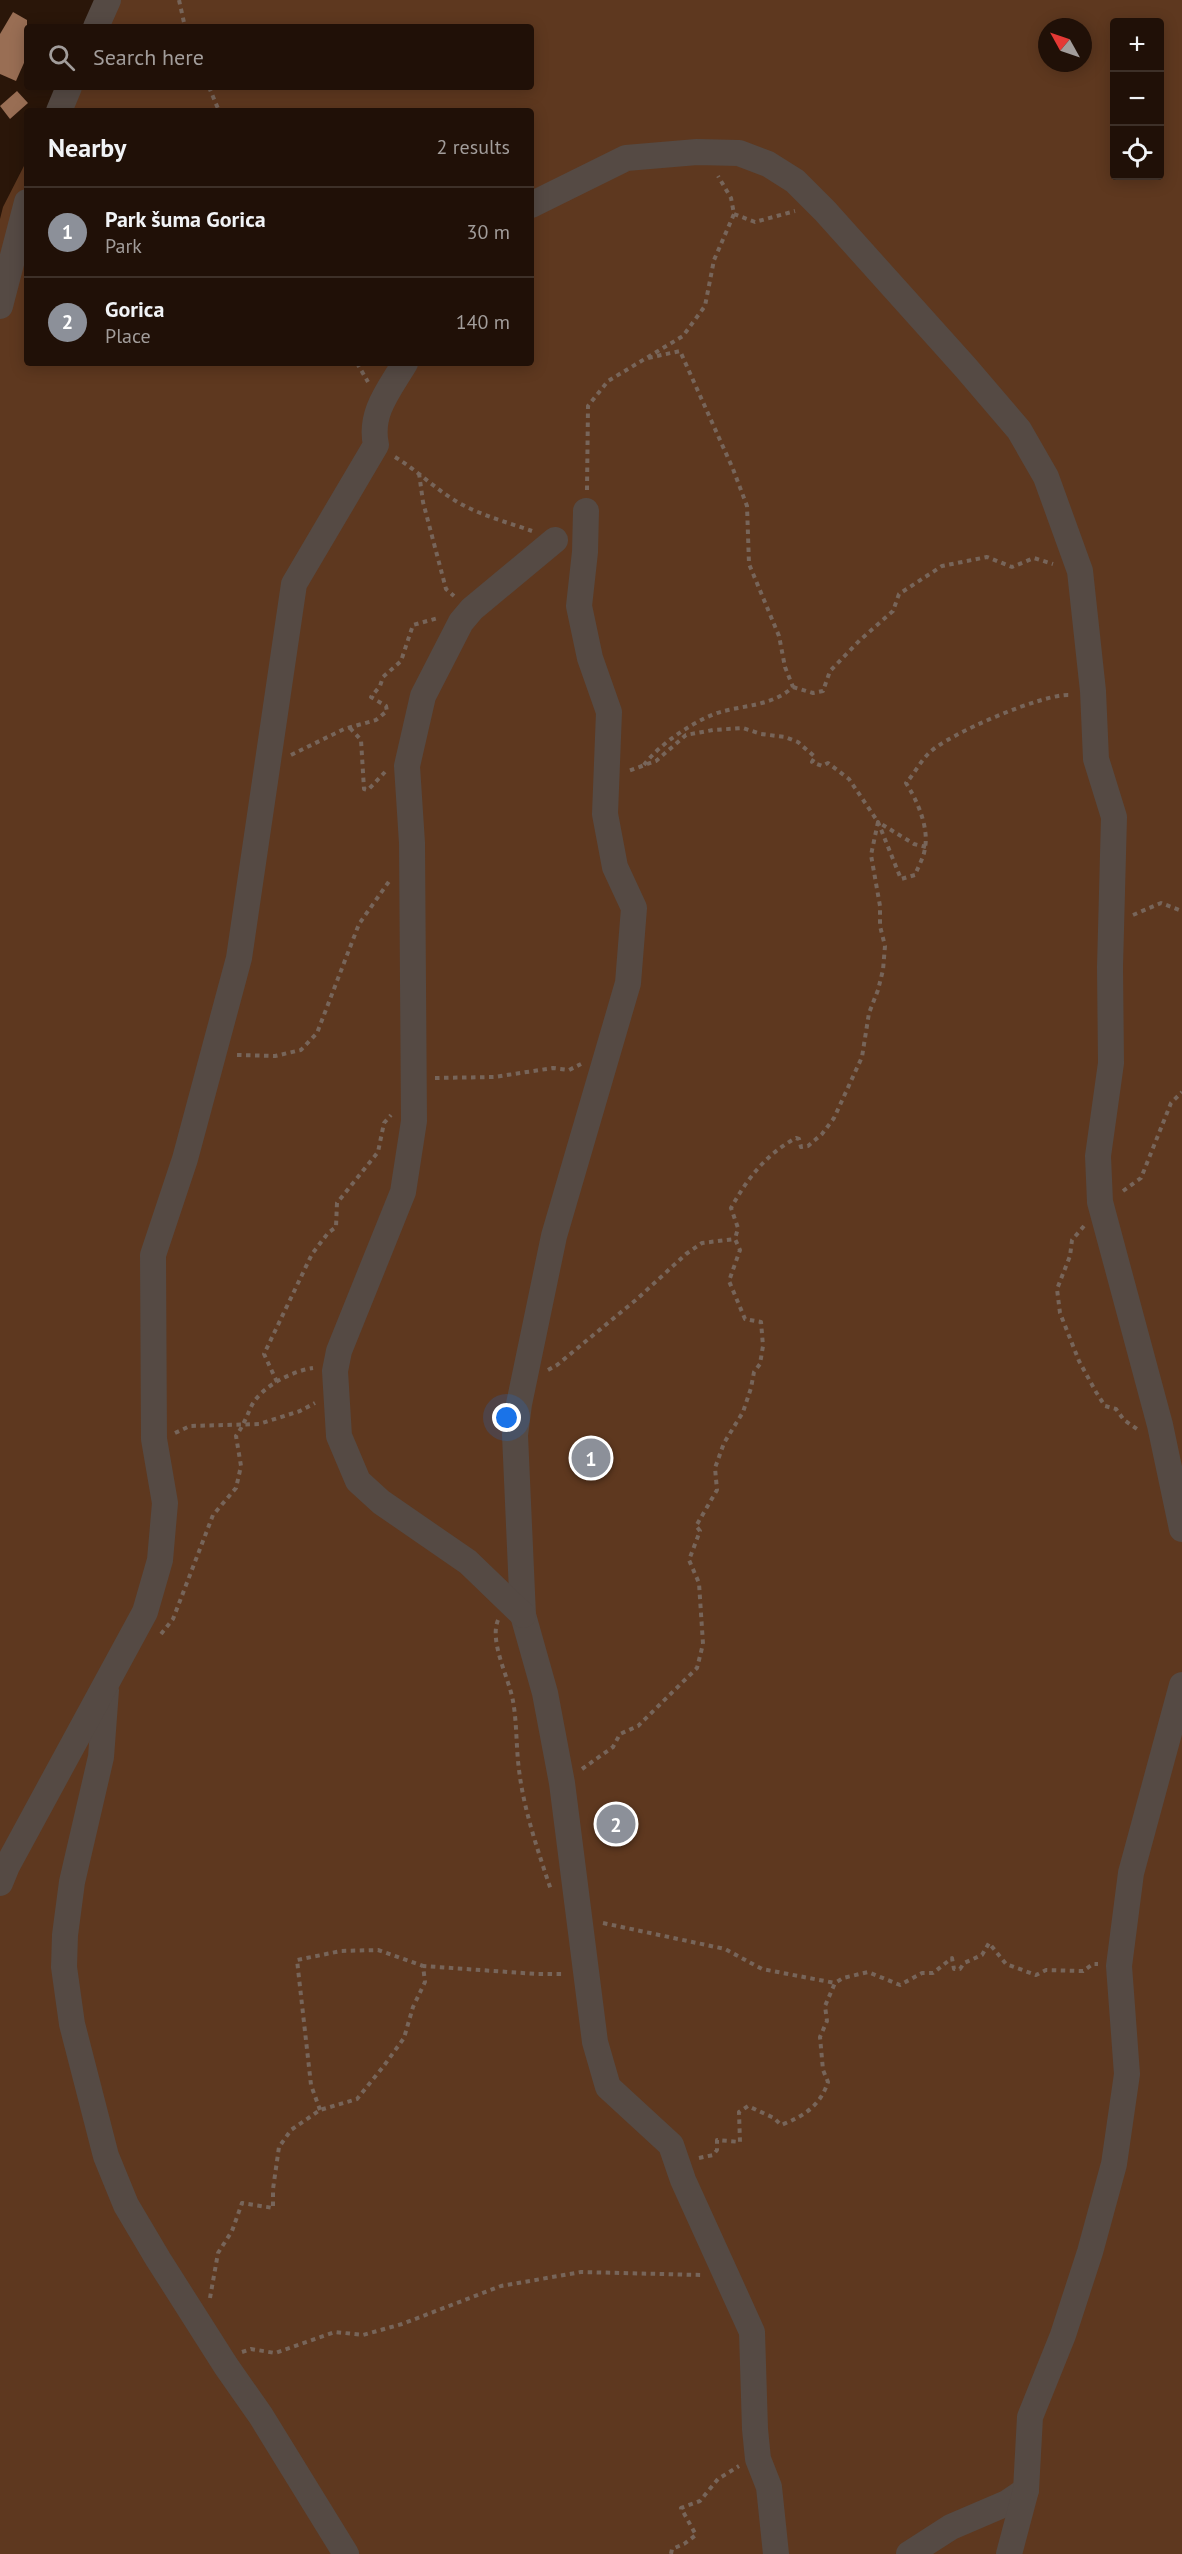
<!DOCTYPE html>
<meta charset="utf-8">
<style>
body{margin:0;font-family:"PT Sans",sans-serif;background:#281911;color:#f1f3f6}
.controls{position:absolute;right:18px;top:18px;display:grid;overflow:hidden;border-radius:6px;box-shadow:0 3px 15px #0003}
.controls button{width:54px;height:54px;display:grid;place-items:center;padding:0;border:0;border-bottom:2px solid #3d3028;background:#201007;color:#f1f3f6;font:30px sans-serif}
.compass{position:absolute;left:1038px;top:18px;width:54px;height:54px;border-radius:50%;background:#201007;box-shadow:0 3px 15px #0003;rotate:310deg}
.you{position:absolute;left:507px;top:1418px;width:21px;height:21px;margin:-15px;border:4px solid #fff;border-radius:50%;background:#1a73e8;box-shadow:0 0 0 9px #1a73e833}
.badge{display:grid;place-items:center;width:39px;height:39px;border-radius:50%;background:#8c9099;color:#fff;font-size:20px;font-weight:700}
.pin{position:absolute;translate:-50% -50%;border:3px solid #fff;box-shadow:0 2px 6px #0006}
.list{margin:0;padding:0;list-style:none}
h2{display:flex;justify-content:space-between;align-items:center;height:78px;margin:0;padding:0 24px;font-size:26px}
h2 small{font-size:20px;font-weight:400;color:#a29d9b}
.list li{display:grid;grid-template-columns:39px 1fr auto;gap:18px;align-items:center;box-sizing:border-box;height:90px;padding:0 24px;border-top:2px solid #3d3028}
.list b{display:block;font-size:22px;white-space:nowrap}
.list p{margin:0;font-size:20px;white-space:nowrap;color:#a29d9b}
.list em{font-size:20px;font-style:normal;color:#a29d9b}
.icon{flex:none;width:33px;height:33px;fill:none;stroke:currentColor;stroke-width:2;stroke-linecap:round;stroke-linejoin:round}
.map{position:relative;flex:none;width:1182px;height:2554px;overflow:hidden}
.search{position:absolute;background:#201007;box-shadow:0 3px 15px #0003;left:24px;top:24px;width:510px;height:66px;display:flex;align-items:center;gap:15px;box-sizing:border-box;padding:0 21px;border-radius:6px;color:#a29d9b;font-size:22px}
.panel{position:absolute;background:#201007;box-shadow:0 3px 15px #0003;left:24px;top:108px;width:510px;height:258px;border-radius:6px}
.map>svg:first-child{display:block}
.green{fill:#5e381f;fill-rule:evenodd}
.building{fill:#996e54}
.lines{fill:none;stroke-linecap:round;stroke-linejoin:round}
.path{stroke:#77655a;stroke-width:4;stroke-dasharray:4.5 4.5;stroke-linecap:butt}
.minor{stroke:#554a44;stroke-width:26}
</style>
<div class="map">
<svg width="1182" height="2554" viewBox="0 0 1182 2554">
<rect width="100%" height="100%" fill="#2a1609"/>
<!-- green -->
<path class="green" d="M109,0H1182V2554H0V219L3,207L27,160V363H531V111H52L64,87H531V27H95ZM1114,22H1160V176H1114ZM1047,27H1083V63H1047Z"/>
<!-- building -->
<g class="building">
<polygon points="13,12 27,20 27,56 16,81 0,74 0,34"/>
<polygon points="17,91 28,103 10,119 0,106"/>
</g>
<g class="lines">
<!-- path -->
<g class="path">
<polyline points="179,0 185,27"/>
<polyline points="209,87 219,111"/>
<polyline points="734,214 755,222 795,211"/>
<polyline points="357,363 368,382"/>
<path d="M395,457C415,469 431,485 451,498C475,514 504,521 532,531"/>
<polyline points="419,473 423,502 446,589 454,596"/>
<polyline points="587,490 588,406 608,381 683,336 705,306 714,260 734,214 731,198 718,176"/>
<polyline points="793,687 813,693 823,691 830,671 860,640 893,611 899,594 942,566 987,557 1012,567 1034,558 1053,564"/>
<polyline points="350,728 361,740 364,789 368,790 385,772"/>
<polyline points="291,755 344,729 376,720 387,711 386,706 371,697 380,686 383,677 401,661 413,625 438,618"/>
<path d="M644,765C659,744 699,717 724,711C748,705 773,705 793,687L785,667L779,636L749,564L747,506L733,469L680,351L648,358"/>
<path d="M926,847L914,844L878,822L901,879L915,875C918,867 924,857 925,848C929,827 917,800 906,783C914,774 920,762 929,753C948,734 1044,693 1070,695"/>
<polyline points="1133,915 1161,903 1182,911"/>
<polyline points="237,1055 275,1056 301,1050 317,1033 359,924 390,880"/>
<polyline points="435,1078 494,1077 553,1068 569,1070 581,1064"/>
<polyline points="1123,1191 1141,1178 1171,1103 1182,1092"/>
<polyline points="1084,1226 1072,1240 1070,1256 1057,1289 1060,1313 1079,1361 1096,1392 1105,1406 1116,1409 1124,1420 1137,1429"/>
<polyline points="548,1370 557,1365 637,1299 686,1254 702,1243 735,1239"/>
<polyline points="277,1382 264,1354 312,1254 328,1233 336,1227 337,1203 378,1152 384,1123 391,1115"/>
<polyline points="175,1433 190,1426 259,1424 300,1411 315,1403"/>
<path d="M498,1620C489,1642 509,1678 513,1701C517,1723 516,1747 519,1770C524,1811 538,1851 551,1890"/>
<path d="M161,1634L173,1619L213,1515L236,1488L241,1466L236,1436C243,1426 246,1418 251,1407C260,1387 292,1371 313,1368"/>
<path d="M582,1769L613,1747L620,1734L638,1726L697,1668L703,1644L699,1583L689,1560L700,1531L696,1526L717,1490L715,1468L724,1443L743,1412L751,1388L754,1372L760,1364L763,1346L761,1322L745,1319L729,1281L740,1250L735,1239L738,1228L731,1208C747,1179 766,1154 796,1138L799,1139L801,1147L808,1146L822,1134L834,1118L862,1057L869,1013L878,990L883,970L885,946L880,926V906L871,855L878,822L849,779L828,763L822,766L812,762L815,757L798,742L785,737L761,734L743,728L713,730L686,735L656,761L628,771"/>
<polyline points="603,1923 725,1949 762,1969 835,1983"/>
<polyline points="320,2110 311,2085 297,1960 341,1951 378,1950 423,1966"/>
<path d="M699,2158L713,2155L717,2150V2140L740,2142L739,2112L748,2106L774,2118L781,2125C804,2116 820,2106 828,2082L823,2070L820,2037L827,2021L825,2006L835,1983L843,1978L868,1972L900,1985L922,1973H933L952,1958L954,1969H960L964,1963L982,1955L989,1943L1006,1964L1036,1975L1046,1970L1083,1971L1093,1964H1098"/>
<polyline points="210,2298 218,2253 232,2231 242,2203 273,2208 273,2189 279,2147 291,2130 320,2110 357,2099 383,2067 404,2038 413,2007 425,1982 423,1966 537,1974 564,1974"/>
<polyline points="242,2352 251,2349 275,2353 335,2332 363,2335 402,2324 501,2286 581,2272 701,2275"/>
<polyline points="671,2554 672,2549 684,2544 696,2535 681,2508 700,2501 718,2479 739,2466"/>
</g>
<!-- minor -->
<g class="minor">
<polyline points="96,27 108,0"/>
<polyline points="59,111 69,87"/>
<polyline points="531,205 626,158 697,152 739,153 768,164 795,181 825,211 966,368 1019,430 1046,477 1080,571 1093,691 1096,759 1114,817 1110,967 1111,1063 1098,1156 1100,1202 1160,1425 1182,1529"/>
<polyline points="0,306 27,202"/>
<polyline points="586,511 585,552 579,606 590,658 609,712 605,814 615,867 634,908 628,983 554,1236 519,1404 515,1435 523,1615 545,1693 562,1783 595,2042 608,2087 671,2145 683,2180 752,2332 755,2429 758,2459 769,2487 776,2554"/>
<polyline points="523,1615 468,1562 381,1502 358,1481 339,1436 335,1371 339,1351 403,1192 414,1121 412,843 407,766 423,696 461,622 472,609 555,540"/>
<polyline points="106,1690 101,1757 72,1882 65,1935 64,1967 72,2024 106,2156 126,2205 158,2259 226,2366 261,2416 346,2554"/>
<path d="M0,1883L7,1866L145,1612L160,1560L165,1503L154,1439L153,1255L185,1159L239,958L294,584L376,445C369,413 389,390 405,363"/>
<polyline points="909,2554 951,2527 1007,2503 1026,2490"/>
<polyline points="1009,2554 1026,2490 1030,2417 1063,2335 1090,2252 1114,2164 1127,2074 1119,1966 1131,1873 1182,1685"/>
</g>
</g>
</svg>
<div class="controls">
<button>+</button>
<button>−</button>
<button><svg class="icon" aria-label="locate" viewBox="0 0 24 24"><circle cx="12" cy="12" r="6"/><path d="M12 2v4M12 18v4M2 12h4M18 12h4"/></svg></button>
</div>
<svg class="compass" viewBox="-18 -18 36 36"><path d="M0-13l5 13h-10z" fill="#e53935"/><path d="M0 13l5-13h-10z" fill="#a29d9b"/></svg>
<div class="you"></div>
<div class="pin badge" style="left:591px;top:1458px">1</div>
<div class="pin badge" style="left:616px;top:1824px">2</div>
<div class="search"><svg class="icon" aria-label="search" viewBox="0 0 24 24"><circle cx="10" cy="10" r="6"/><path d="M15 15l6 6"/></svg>Search here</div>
<section class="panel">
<h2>Nearby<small>2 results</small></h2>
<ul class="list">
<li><span class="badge">1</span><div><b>Park šuma Gorica</b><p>Park</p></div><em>30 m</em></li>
<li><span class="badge">2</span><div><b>Gorica</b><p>Place</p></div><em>140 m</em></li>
</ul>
</section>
</div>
